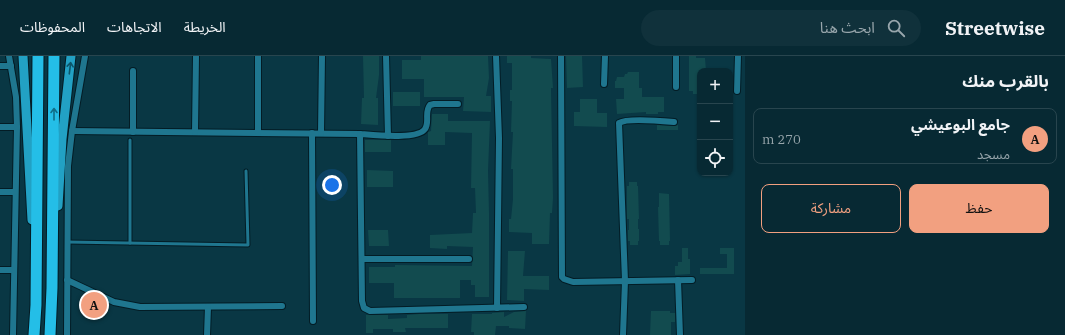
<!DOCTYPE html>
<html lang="ar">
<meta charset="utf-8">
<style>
body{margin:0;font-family:"IBM Plex Serif","Noto Sans Arabic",serif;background:#10313b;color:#f1f3f6;direction:rtl}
.controls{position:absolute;right:12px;top:12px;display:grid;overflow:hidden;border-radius:8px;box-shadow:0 1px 3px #0004}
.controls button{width:36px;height:36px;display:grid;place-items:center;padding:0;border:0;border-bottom:1px solid #28454e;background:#072933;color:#f1f3f6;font:20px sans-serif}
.you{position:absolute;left:332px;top:129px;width:14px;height:14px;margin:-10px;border:3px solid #fff;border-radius:50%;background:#1a73e8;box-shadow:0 0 0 6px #1a73e833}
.badge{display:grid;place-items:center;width:26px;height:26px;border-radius:50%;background:#f2a080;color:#111;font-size:13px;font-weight:700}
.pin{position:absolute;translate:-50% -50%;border:2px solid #fff;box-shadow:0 1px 4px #0006}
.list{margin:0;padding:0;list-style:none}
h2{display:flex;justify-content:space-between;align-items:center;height:52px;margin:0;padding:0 16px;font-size:17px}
h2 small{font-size:13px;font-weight:400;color:#98a6ac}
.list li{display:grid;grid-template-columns:26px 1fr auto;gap:12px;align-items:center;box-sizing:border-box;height:56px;margin:0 8px 8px;padding:0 8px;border:1px solid #28454e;border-radius:8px}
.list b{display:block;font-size:15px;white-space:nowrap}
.list p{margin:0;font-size:13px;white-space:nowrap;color:#98a6ac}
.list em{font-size:13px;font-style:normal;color:#98a6ac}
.actions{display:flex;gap:8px;padding:12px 16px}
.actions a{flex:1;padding:9px 0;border:1px solid #f2a080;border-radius:8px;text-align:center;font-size:14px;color:#f2a080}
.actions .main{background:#f2a080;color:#111}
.icon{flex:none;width:22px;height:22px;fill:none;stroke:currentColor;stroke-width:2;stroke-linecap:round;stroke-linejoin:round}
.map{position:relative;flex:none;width:745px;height:279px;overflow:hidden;direction:ltr}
header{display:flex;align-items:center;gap:24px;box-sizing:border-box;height:56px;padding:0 20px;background:#072933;border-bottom:1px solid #28454e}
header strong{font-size:19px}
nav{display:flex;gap:22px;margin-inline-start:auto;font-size:14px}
.search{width:280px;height:36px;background:#10313b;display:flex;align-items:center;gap:10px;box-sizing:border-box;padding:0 14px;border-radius:22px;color:#98a6ac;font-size:15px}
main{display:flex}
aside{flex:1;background:#072933}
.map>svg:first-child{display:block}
.building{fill:#124b4f}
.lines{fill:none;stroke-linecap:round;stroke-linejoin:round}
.service-casing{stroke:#031c25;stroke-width:5}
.minor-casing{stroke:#031c25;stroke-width:8}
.primary-casing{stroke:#031c25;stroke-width:11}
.motorway-casing{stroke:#031c25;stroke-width:13}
.service{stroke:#1f768f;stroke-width:3}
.minor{stroke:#1f768f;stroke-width:6}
.primary{stroke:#22a1c4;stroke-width:9}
.motorway{stroke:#24bee7;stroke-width:11}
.oneway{stroke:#0c566a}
.oneway2{stroke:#106e88}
</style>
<header>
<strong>Streetwise</strong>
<div class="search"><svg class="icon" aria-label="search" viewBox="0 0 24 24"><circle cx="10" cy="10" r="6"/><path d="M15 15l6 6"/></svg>ابحث هنا</div>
<nav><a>الخريطة</a><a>الاتجاهات</a><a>المحفوظات</a></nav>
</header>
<main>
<aside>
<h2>بالقرب منك<small></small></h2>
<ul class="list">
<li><span class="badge">A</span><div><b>جامع البوعيشي</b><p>مسجد</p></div><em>270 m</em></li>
</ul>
<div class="actions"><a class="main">حفظ</a><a>مشاركة</a></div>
</aside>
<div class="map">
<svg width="745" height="279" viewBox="0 0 745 279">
<rect width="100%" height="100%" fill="#093744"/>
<!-- building -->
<g class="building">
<polygon points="363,0 379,0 379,19 376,42 378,42 378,69 361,68 362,42 364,42"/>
<polygon points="421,0 488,0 489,22 486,40 491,40 491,56 463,55 464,41 424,41 424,23 402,23 402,4 421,4"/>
<polygon points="507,0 531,0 531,2 551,3 553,32 551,32 553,142 552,157 550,157 549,188 532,188 532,177 509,176 509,163 511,163 513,143 513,113 511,113 513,76 511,76 512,45 510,45 510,34 512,34 512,7 507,7"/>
<polygon points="566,0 582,0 583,31 567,32"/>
<polygon points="689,0 696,0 696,2 705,2 706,15 700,15 700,38 693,38 693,35 689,35"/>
<polygon points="628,16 639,16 639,32 642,32 642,41 664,41 664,56 658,56 658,58 646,58 646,56 617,58 616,43 624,43 624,32 615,32 615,25 616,25 617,21 624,21 625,18 627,18"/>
<rect x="393" y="36" width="27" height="14"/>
<polygon points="580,43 597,43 597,57 607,57 607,71 574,70 574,56 580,56"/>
<polygon points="432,58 448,58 448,65 490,65 488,115 489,157 489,241 475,241 475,229 471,229 471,224 460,224 460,242 394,242 394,227 369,227 369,211 395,211 395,209 472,210 473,191 447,190 447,193 430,192 430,179 472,177 473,157 476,157 475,132 471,132 472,77 445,76 445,89 428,89 428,76 431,75"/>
<polygon points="657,69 674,70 678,69 678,74 657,74"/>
<rect x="365" y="84" width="26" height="12"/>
<polygon points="367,114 393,115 393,131 367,131"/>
<polygon points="629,126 637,126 637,130 638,130 639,163 638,163 638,173 639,173 639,185 638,185 638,189 630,189 630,185 628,185 628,174 629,174 629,163 627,163 627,130 629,130"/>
<polygon points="659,137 669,138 670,185 669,185 669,189 660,189 660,185 659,185 658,151 659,151"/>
<polygon points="368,174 388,174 389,190 369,190"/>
<polygon points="682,192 688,192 688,203 690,203 690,218 675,219 675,210 678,210 678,206 682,206"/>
<polygon points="720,192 734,192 734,218 700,218 700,212 727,212 727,198 720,198"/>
<polygon points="508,195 525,195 523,220 549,220 549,234 524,233 524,245 507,244"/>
<polygon points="526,255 525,273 509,272 509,270 496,270 495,279 474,279 474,276 471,276 472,258 492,258 492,257 504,256 504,261 514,256"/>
<polygon points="651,255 670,255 670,257 675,257 675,266 671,266 671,279 650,279"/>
<polygon points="419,258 448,258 448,272 405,272 406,276 393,276 393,273 373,273 373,277 366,277 366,259 388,259 388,263 407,262 407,259"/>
</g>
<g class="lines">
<!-- service casing -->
<g class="service-casing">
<g id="service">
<polyline points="130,84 130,187"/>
<polyline points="67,186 248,189 246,115"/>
</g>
</g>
<!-- minor casing -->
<g class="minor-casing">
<g id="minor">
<polyline points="9,0 16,41 17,71 13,279"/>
<polyline points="386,0 388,80"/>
<polyline points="496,0 499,82 497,252"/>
<polyline points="561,0 562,221 564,223 573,226 692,224"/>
<polyline points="676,0 676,31"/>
<polyline points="0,10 11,10"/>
<polyline points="604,28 605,0"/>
<polyline points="737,35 738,0"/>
<polyline points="0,71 17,71"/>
<path d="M72,75L360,78C373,79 418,84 425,73C430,66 424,56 430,49L434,48H458"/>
<polyline points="133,76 133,15"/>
<polyline points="195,76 196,0"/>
<polyline points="258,77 258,0"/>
<polyline points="312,77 313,265"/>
<polyline points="321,77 322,0"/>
<polyline points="360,78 362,245 364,252 370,255 524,251"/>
<polyline points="0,136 15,136"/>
<polyline points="362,203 469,203"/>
<polyline points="0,214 14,214"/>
<polyline points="67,224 114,246 140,251 282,250"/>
<polyline points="678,224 680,279"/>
<polyline points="67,279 68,110 72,75 85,0"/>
<polyline points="207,279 208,251"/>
<path d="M623,279L625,225L619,67C626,62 663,65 674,66"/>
</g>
</g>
<!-- primary casing -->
<g class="primary-casing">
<g id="primary">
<polyline points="23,0 32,164"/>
<polyline points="58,150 62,83 71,0"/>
</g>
</g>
<!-- motorway casing -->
<g class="motorway-casing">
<g id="motorway">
<polyline points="34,279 36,249 38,0"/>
<polyline points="50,279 52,232 54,0"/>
</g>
</g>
<!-- service -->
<use href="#service" class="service"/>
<!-- minor -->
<use href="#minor" class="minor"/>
<!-- primary -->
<use href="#primary" class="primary"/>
<!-- motorway -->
<use href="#motorway" class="motorway"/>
</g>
<!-- one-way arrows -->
<defs><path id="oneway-shaft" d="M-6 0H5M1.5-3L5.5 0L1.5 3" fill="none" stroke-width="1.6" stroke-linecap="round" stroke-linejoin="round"/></defs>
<use class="oneway" href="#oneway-shaft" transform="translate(70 12) rotate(-83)"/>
<use class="oneway2" href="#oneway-shaft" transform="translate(54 58) rotate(-90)"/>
</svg>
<div class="controls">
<button>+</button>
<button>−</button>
<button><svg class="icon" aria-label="locate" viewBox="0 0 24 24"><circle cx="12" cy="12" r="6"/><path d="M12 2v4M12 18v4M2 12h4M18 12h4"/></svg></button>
</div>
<div class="you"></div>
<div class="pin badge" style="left:94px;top:249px">A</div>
</div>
</main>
